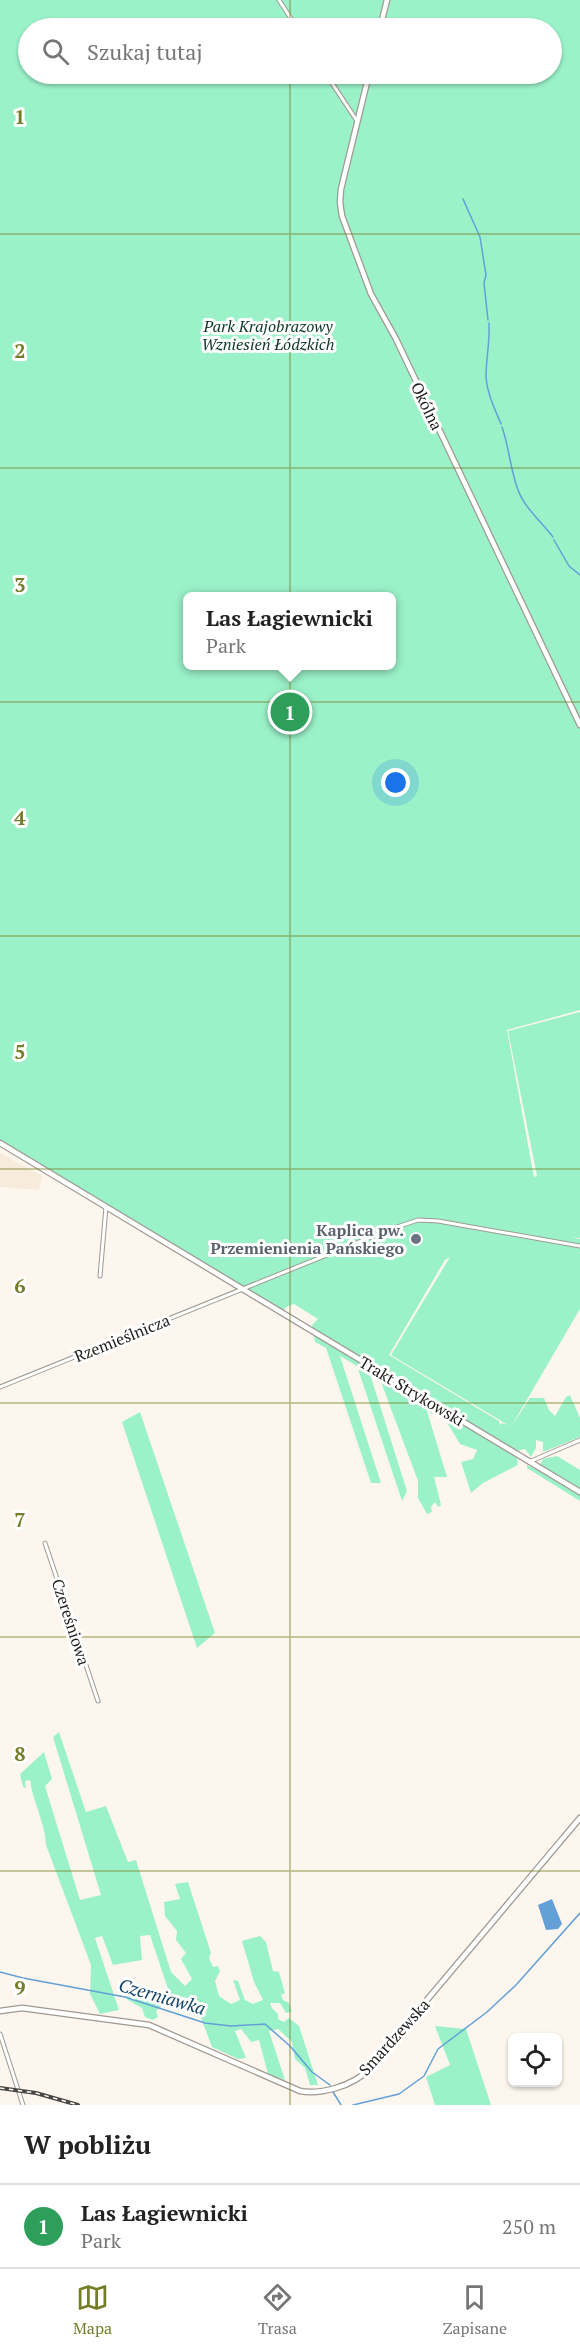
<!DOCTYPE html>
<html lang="pl">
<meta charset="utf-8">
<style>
body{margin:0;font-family:"PT Serif",serif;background:#f2f2f2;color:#222}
.controls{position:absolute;right:18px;bottom:18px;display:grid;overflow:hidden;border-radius:9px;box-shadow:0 2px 4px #0004}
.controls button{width:54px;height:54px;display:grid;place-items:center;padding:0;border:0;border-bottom:2px solid #e0e0e0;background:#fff;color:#222;font:30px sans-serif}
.you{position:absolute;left:396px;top:783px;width:21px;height:21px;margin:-15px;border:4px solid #fff;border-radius:50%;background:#1a73e8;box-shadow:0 0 0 9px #1a73e833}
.badge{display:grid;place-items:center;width:39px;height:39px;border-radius:50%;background:#747d28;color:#fff;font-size:20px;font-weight:700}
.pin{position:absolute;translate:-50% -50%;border:3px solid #fff;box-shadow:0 2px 6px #0006}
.popup{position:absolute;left:183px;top:592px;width:213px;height:78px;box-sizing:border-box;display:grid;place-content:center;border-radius:9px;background:#fff;filter:drop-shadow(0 2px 4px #0005);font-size:20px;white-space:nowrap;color:#767676}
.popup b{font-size:22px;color:#222}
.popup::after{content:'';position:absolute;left:50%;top:100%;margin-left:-12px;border:12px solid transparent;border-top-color:#fff}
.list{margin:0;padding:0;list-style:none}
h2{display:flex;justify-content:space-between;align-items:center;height:78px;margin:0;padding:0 24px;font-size:26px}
h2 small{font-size:20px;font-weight:400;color:#767676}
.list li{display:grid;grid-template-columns:39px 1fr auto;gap:18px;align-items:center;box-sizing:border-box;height:84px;padding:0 24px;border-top:2px solid #e0e0e0}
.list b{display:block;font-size:22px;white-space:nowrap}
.list p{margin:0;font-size:20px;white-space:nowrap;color:#767676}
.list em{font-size:20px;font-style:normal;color:#767676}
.icon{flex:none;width:33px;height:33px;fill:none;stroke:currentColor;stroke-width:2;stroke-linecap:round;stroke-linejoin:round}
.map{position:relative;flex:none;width:580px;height:2105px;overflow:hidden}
.search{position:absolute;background:#fff;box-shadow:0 2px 4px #0004;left:18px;right:18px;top:18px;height:66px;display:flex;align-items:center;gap:15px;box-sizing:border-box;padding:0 21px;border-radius:33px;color:#767676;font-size:22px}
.sheet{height:162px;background:#fff}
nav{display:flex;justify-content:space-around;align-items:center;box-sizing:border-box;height:84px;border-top:2px solid #e0e0e0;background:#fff;font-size:16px;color:#767676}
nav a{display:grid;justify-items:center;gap:3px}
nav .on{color:#747d28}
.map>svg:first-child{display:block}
.built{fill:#f7ebdc}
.green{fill:#9bf2c9;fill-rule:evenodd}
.water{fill:#62a0d7}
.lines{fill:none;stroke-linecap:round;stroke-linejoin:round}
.stream{stroke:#62a0d7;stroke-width:1.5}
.street-casing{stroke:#9f9991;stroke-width:5}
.secondary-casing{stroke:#9f9991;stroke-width:7}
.street{stroke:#fff;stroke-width:3}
.secondary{stroke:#fff;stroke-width:4.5}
.rail-casing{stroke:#4a4743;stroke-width:4}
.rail{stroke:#fff;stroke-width:1.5;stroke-dasharray:4.5;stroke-linecap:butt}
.grid{fill:none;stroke:#747d28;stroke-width:1.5;stroke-opacity:0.55}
.worship-dot{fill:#6b7280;stroke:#fff;stroke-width:2}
.labels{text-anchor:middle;stroke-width:6;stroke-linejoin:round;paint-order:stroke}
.park-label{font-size:16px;font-style:italic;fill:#0f3727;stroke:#fff}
.street-label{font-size:16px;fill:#201e1b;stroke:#fff}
.worship-label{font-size:16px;font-weight:bold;fill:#5b616d;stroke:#fff;text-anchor:end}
.water-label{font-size:18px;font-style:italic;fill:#17456a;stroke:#fff}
.grid-label{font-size:20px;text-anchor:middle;font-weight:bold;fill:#747d28;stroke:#fff;stroke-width:6;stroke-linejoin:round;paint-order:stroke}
</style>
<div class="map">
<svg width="580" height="2105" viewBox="0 0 580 2105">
<rect width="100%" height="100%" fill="#fdf6ee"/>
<!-- built -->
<polygon class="built" points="0,1153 42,1176 39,1190 0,1187"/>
<!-- green -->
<g class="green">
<path d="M0,0H580V1010L507,1030L534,1177L537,1176L508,1031L580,1012V1238L572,1237L580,1239V1309L511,1427L530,1398H544L549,1410L555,1416L566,1397L570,1395L580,1418V1437L543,1452V1442L536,1440V1448L531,1457L525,1449L516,1451L518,1465L483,1483L471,1493L461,1462L473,1459L477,1450L460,1444L446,1421L427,1411L447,1477H434L441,1505L438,1507L435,1502L431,1507L432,1512L427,1514L418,1498V1481L381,1382L386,1379L383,1372L376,1376L370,1374L407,1491L402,1501L357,1366L340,1356L381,1483H371L326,1348L315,1342L312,1325L318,1319L294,1304L286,1307L283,1312L0,1141ZM28,28H552V74H28ZM188,596H392V666H188ZM450,1257L391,1355L508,1425L502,1423L500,1425L499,1421L389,1355L445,1260Z"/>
<polygon points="140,1412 215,1633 197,1648 122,1422"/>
<polygon points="557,1456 580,1470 580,1501 527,1468 527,1465 537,1470 543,1459"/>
<path d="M59,1732L86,1812L106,1806L128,1862L136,1860L171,1972L185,1986L192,1979L181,1959L186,1953L176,1940L177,1931L165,1916L164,1902L180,1899L175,1884L188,1882L211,1953L209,1958L213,1967L218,1966L220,1971L215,1981L219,1996L231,2004L240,2000L233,1980L238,1981L245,2000L253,2004L263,2000L254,1982L242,1941L260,1936L266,1942L273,1971L279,1972L285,1993L281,1995L283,2000L289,2003L292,2012L286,2013L280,2003H270L272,2008L278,2014V2019L284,2022L289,2018L299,2026L318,2085H310L305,2068L295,2059L292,2042L278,2029L269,2031L285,2080L268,2074L259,2040L251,2042L241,2029L235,2031L246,2058L238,2059L212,2047L201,2018L163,2005L156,2011L158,2017L153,2020L145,2017L142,2008L128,2000L124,1994L145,1989L149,1998L169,1992L150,1935L140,1936L142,1960L113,1965L102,1936L95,1938L119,2010L100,2014L90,1994L91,1965L46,1845C45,1822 33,1803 30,1780L25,1781L26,1788L23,1787L20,1774L44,1752L52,1779L45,1786L80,1900L101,1895L53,1737Z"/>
<polygon points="435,2026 466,2029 491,2105 435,2105 426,2077 450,2065"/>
</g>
<!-- water -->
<polygon class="water" points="552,1899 562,1924 558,1929 546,1930 538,1905"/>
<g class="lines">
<!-- stream -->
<g class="stream">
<polyline points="463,199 480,237 486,275 484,283 488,320"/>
<path d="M489,323C490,342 486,359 486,377C487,394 495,409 501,424"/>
<path d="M502,427C509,447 510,467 517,487C523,507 541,521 553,537"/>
<polyline points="554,540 569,566 580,575"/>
<polyline points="0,1972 23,1978 125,1997 205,2023 231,2026 265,2024 290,2046 312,2072 330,2085"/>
<polyline points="333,2092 341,2105"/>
<polyline points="353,2105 399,2094 424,2076 438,2049 487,2012 516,1985 580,1913"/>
</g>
<!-- street casing -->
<g class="street-casing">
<g id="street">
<polyline points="279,0 297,28"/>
<polyline points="326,74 357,121"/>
<polyline points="100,1276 106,1207"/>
<polyline points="0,1387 391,1229 418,1220 438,1221 580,1246"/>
<polyline points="529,1462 580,1440"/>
<polyline points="45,1543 98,1701"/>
<polyline points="0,2034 23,2105"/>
</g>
</g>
<!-- secondary casing -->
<g class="secondary-casing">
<g id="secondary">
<polyline points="380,28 387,0"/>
<polyline points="369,74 341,189 340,202 342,216 371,294 396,339 580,725"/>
<polyline points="0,1143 580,1492"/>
<path d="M0,2011L22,2008L149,2025L300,2091C320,2095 353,2086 368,2070L580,1818"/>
</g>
</g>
<!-- street -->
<use href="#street" class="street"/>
<!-- secondary -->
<use href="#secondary" class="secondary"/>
<!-- rail casing -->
<g class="rail-casing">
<polyline id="rail" points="0,2088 36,2093 78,2105"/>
</g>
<!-- rail -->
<use href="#rail" class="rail"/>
</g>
<!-- grid -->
<path class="grid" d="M290,0V28M290,74V2105M0,234H580M0,468H580M0,702H580M0,936H580M0,1169H580M0,1403H580M0,1637H580M0,1871H580"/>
<!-- markers -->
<circle class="worship-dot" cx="416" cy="1239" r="6"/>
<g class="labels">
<!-- park labels -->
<g class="park-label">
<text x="268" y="332">Park Krajobrazowy<tspan x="268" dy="18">Wzniesień Łódzkich</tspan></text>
</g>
<!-- street labels -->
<g class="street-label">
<text transform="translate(427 406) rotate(64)" y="6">Okólna</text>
<text transform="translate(122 1338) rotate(-22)" y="6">Rzemieślnicza</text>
<text transform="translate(412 1391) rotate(31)" y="6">Trakt Strykowski</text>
<text transform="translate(71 1622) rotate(72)" y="6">Czereśniowa</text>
<text transform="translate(394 2037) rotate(-48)" y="6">Smardzewska</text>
</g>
<!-- worship labels -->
<g class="worship-label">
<text x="404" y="1236">Kaplica pw.<tspan x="404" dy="18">Przemienienia Pańskiego</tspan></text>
</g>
<!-- water labels -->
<g class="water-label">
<text transform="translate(162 1997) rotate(16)" y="6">Czerniawka</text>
</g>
</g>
<g class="grid-label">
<text x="20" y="124">1</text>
<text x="20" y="358">2</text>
<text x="20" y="592">3</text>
<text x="20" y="825">4</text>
<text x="20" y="1059">5</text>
<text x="20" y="1293">6</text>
<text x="20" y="1527">7</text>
<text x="20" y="1761">8</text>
<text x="20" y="1995">9</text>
</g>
</svg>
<div class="controls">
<button><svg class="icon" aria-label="locate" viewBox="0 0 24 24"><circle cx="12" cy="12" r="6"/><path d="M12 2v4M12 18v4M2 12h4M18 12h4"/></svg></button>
</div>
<div class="you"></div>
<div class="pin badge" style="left:290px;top:712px;background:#2e9e5b">1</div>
<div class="popup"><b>Las Łagiewnicki</b>Park</div>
<div class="search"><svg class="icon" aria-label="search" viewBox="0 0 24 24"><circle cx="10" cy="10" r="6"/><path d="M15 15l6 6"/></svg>Szukaj tutaj</div>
</div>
<section class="sheet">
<h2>W pobliżu<small></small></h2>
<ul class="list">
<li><span class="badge" style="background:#2e9e5b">1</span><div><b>Las Łagiewnicki</b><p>Park</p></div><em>250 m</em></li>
</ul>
</section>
<nav>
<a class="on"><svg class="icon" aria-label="map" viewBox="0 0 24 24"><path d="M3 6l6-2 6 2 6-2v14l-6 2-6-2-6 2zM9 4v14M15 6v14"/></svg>Mapa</a>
<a><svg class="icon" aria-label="directions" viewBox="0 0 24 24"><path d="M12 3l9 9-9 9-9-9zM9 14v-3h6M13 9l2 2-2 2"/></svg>Trasa</a>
<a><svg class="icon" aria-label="saved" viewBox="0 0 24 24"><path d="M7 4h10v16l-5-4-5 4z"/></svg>Zapisane</a>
</nav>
